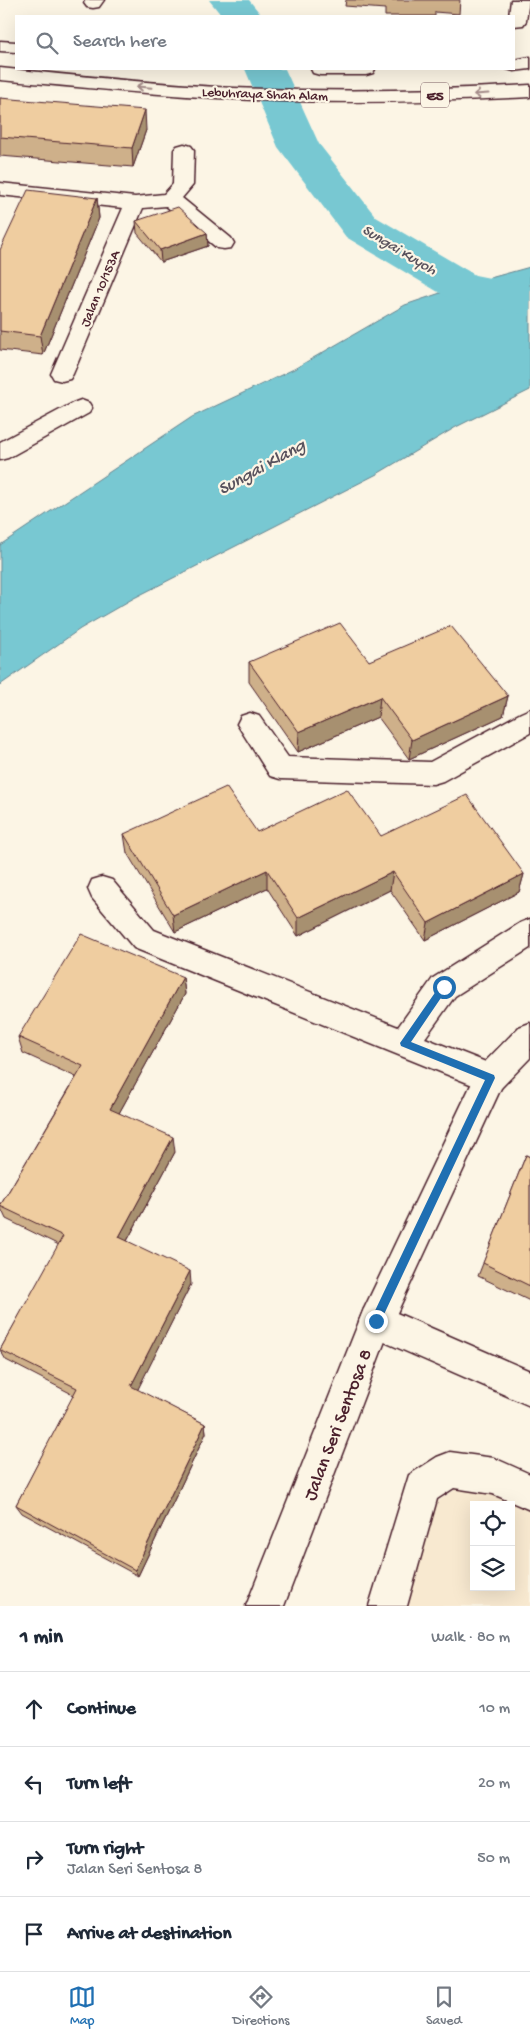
<!DOCTYPE html>
<meta charset="utf-8">
<style>
body{margin:0;font-family:"Gochi Hand",sans-serif;background:#f2f2f3;color:#1f2937}
.controls{position:absolute;right:15px;bottom:15px;display:grid;overflow:hidden;border-radius:0px;box-shadow:0 5px 20px #0002}
.controls button{width:45px;height:45px;display:grid;place-items:center;padding:0;border:0;border-bottom:1px solid #e0e1e3;background:#fff;color:#1f2937;font:25px sans-serif}
.stop{position:absolute;width:15px;height:15px;margin:-11px;border:4px solid #1f6fb2;border-radius:50%;background:#fff}
.stop.end{background:#1f6fb2;border-color:#fff;box-shadow:0 1px 5px #0008}
.list{margin:0;padding:0;list-style:none}
h2{display:flex;justify-content:space-between;align-items:center;height:65px;margin:0;padding:0 20px;font-size:21px}
h2 small{font-size:16px;font-weight:400;color:#747a83}
.list li{display:grid;grid-template-columns:32px 1fr auto;gap:15px;align-items:center;box-sizing:border-box;height:75px;padding:0 20px;border-top:1px solid #e0e1e3}
.list b{display:block;font-size:19px;white-space:nowrap}
.list p{margin:0;font-size:16px;white-space:nowrap;color:#747a83}
.list em{font-size:16px;font-style:normal;color:#747a83}
.icon{flex:none;width:28px;height:28px;fill:none;stroke:currentColor;stroke-width:2;stroke-linecap:round;stroke-linejoin:round}
.map{position:relative;flex:none;width:530px;height:1606px;overflow:hidden}
.search{position:absolute;background:#fff;box-shadow:0 5px 20px #0002;left:15px;right:15px;top:15px;height:55px;display:flex;align-items:center;gap:12px;box-sizing:border-box;padding:0 18px;border-radius:0px;color:#747a83;font-size:19px}
.sheet{height:365px;background:#fff}
nav{display:flex;justify-content:space-around;align-items:center;box-sizing:border-box;height:70px;border-top:1px solid #e0e1e3;background:#fff;font-size:14px;color:#747a83}
nav a{display:grid;justify-items:center;gap:2px}
nav .on{color:#1f6fb2}
.map>svg:first-child{display:block}
.built{fill:#f8e9d0;fill-rule:evenodd}
.water{fill:#78c8d2;stroke:#66848f}
.lines{fill:none;stroke-linecap:round;stroke-linejoin:round}
.river{fill:#78c8d2;fill-rule:evenodd}
.minor-casing{stroke:#4a1f2b;stroke-width:3}
.major-casing{stroke:#4a1f2b;stroke-width:3}
.highway-casing{stroke:#4a1f2b;stroke-width:3}
.minor{fill:#fcf5e5;fill-rule:evenodd}
.major{fill:#fcf5e5;fill-rule:evenodd}
.highway{fill:#fcf5e5;fill-rule:evenodd}
.wall{fill:#ceb08a;stroke:#4a1f2b}
.shaded-wall{fill:#a79070;stroke:#4a1f2b}
.building{fill:#efcda0;stroke:#4a1f2b}
.oneway{stroke:#a38a88}
.route{fill:#1f6fb2}
.labels{text-anchor:middle;stroke-width:4.5;stroke-linejoin:round;paint-order:stroke}
.far-street-label{font-size:14px;fill:#4a1f2b;stroke:#fcf5e5}
.shield{fill:#fcf5e5;stroke:#7f5f63;stroke-width:1}
.shield-label{font-size:15px;font-weight:bold;fill:#4a1f2b}
.far-water-label{font-size:15px;font-style:italic;fill:#58525d;stroke:#fcf5e5}
.water-label{font-size:18px;font-style:italic;fill:#58525d;stroke:#fcf5e5}
.near-street-label{font-size:19px;fill:#4a1f2b;stroke:#fcf5e5}
</style>
<div class="map">
<svg width="530" height="1606" viewBox="0 0 530 1606">
<rect width="100%" height="100%" fill="#fcf5e5"/>
<filter id="ink" filterUnits="userSpaceOnUse"><feTurbulence type="fractalNoise" baseFrequency=".02" numOctaves="2"/><feDisplacementMap in="SourceGraphic" scale="10" xChannelSelector="R" yChannelSelector="G"/><feConvolveMatrix kernelMatrix="1 2 1 2 8 2 1 2 1" color-interpolation-filters="sRGB"/></filter>
<g filter="url(#ink)">
<!-- built -->
<path class="built" d="M459,1487L490,1489L530,1508V1606H407L437,1502ZM474,1505H511V1587H474Z"/>
<!-- water -->
<polygon class="water" points="530,267 530,390 456,427 377,474 134,598 80,629 0,685 0,545 192,417 294,369 405,305 461,286"/>
<g class="lines">
<!-- river -->
<g class="river">
<polygon points="209,0 249,0 262,16 222,16"/>
<polygon points="245,69 285,69 319,144 376,217 475,275 530,286 530,316 445,296 346,237 278,147"/>
</g>
<!-- minor casing -->
<g class="minor-casing">
<g id="minor">
<polygon points="86,0 104,0 99,7 93,8 87,7 84,3"/>
<polygon points="511,0 529,0 526,21 523,25 514,26 514,16 509,16"/>
<polygon points="184,144 191,146 194,150 193,185 182,198 231,238 234,243 231,248 224,249 217,248 166,206 143,208 73,374 70,379 62,381 54,379 51,374 123,208 0,195 0,183 135,197 164,194 173,184 174,150 177,146"/>
<polygon points="81,400 89,403 92,408 89,413 8,458 0,460 0,442 73,403"/>
<polygon points="530,709 530,733 443,781 433,784 280,779 270,776 237,724 241,716 250,713 259,716 288,757 430,762 521,713"/>
<polygon points="102,877 112,880 154,930 398,1027 433,978 520,923 530,919 530,948 455,996 425,1038 501,1068 505,1078 501,1088 490,1092 134,948 92,898 88,889 92,880"/>
<polygon points="376,1304 530,1371 530,1406 364,1333 359,1321 364,1309"/>
<polygon points="450,1452 494,1458 530,1474 530,1510 493,1494 454,1488 437,1499 407,1606 369,1606 409,1475 437,1457"/>
</g>
</g>
<!-- major casing -->
<g class="major-casing">
<polygon id="major" points="530,1023 530,1058 501,1088 390,1328 284,1606 246,1606 364,1309 479,1068 519,1027"/>
</g>
<!-- highway casing -->
<g class="highway-casing">
<g id="highway">
<polygon points="0,41 16,42 16,52 0,51"/>
<polygon points="530,57 530,69 514,71 507,69 514,69 514,60"/>
<path d="M0,68C78,76 156,84 234,88C333,92 431,91 530,85V97C431,102 333,104 234,99C156,95 78,87 0,80Z"/>
<polygon points="311,69 375,69 373,73 366,75 320,75 313,73"/>
</g>
</g>
<!-- minor -->
<use href="#minor" class="minor"/>
<!-- major -->
<use href="#major" class="major"/>
<!-- highway -->
<use href="#highway" class="highway"/>
</g>
<!-- wall -->
<g class="wall">
<polygon points="346,0 460,0 459,14 435,12 435,16 385,16 385,9 345,6"/>
<polygon points="0,98 146,130 133,167 0,156"/>
<polygon points="97,198 99,218 43,355 0,350 0,250"/>
<polygon points="136,221 207,233 208,246 161,262 137,233"/>
<polygon points="369,661 508,696 503,716 409,759 378,717 298,752 249,682 249,662"/>
<polygon points="257,832 381,836 524,874 519,892 425,940 390,890 298,936 267,888 175,932 127,853 124,834"/>
<polygon points="183,977 185,994 119,1113 175,1152 127,1241 191,1284 137,1390 205,1424 206,1433 138,1576 22,1513 16,1505 74,1395 6,1360 0,1350 59,1245 6,1219 0,1206 76,1077 23,1053 18,1037"/>
<polygon points="526,1155 530,1157 530,1301 478,1276"/>
</g>
<!-- shaded-wall -->
<g class="shaded-wall">
<polygon points="145,110 146,130 133,167 132,148"/>
<polygon points="97,198 99,218 43,355 40,336"/>
<polygon points="207,233 208,246 161,262 160,250"/>
<polygon points="508,696 503,716 409,759 412,740"/>
<polygon points="380,697 378,717 298,752 299,732"/>
<polygon points="267,870 267,888 175,932 173,915"/>
<polygon points="393,872 390,890 298,936 298,918"/>
<polygon points="524,874 519,892 425,940 428,923"/>
<polygon points="183,977 185,994 113,1124 110,1109"/>
<polygon points="173,1137 175,1152 122,1250 119,1237"/>
<polygon points="190,1271 191,1284 134,1397 131,1386"/>
<polygon points="205,1424 206,1433 138,1576 135,1570"/>
</g>
<!-- building -->
<g class="building">
<polygon points="0,98 145,110 132,148 0,137"/>
<polygon points="28,190 97,198 40,336 0,331 0,250"/>
<polygon points="178,207 207,233 160,250 136,221"/>
<polygon points="340,623 369,661 451,626 508,696 412,740 380,697 299,732 249,662"/>
<polygon points="226,787 257,832 347,789 381,836 467,795 524,874 428,923 393,872 298,918 267,870 173,915 124,834"/>
<polygon points="81,934 183,977 110,1109 173,1137 119,1237 190,1271 131,1386 205,1424 135,1570 16,1505 77,1388 0,1350 63,1236 0,1206 83,1066 18,1037"/>
<polygon points="526,1155 530,1157 530,1286 483,1263"/>
</g>
<!-- one-way arrows -->
<defs><path id="oneway-shaft" d="M-6 0H5M1.5-3L5.5 0L1.5 3" fill="none" stroke-width="1.6" stroke-linecap="round" stroke-linejoin="round" transform="scale(1.25)"/></defs>
<g class="oneway">
<use href="#oneway-shaft" transform="translate(144 87) rotate(-175)"/>
<use href="#oneway-shaft" transform="translate(481 94) rotate(176)"/>
</g>
</g>
<!-- route -->
<polygon class="route" points="444,983 449,987 447,989 411,1042 494,1075 495,1078 379,1325 376,1326 371,1321 372,1317 485,1080 401,1046 400,1043 441,984"/>
<g class="labels">
<!-- far-street labels -->
<g class="far-street-label">
<text transform="translate(265 93) rotate(2)" y="5">Lebuhraya Shah Alam</text>
<text transform="translate(99 288) rotate(-67)" y="5">Jalan 10/153A</text>
</g>
<!-- shield labels -->
<rect class="shield" x="421" y="82.5" width="28" height="25" rx="4"/>
<g class="shield-label">
<text x="435" y="100">E5</text>
</g>
<!-- far-water labels -->
<g class="far-water-label">
<text transform="translate(400 249) rotate(31)" y="5">Sungai Kuyoh</text>
</g>
<!-- water labels -->
<g class="water-label">
<text transform="translate(261 466) rotate(-29)" y="6">Sungai Klang</text>
</g>
<!-- near-street labels -->
<g class="near-street-label">
<text transform="translate(336 1424) rotate(-69)" y="7">Jalan Seri Sentosa 8</text>
</g>
</g>
</svg>
<div class="controls">
<button><svg class="icon" aria-label="locate" viewBox="0 0 24 24"><circle cx="12" cy="12" r="6"/><path d="M12 2v4M12 18v4M2 12h4M18 12h4"/></svg></button>
<button><svg class="icon" aria-label="layers" viewBox="0 0 24 24"><path d="M12 4l9 5-9 5-9-5zM3 14l9 5 9-5"/></svg></button>
</div>
<div class="stop" style="left:444px;top:987px"></div>
<div class="stop end" style="left:376px;top:1321px"></div>
<div class="search"><svg class="icon" aria-label="search" viewBox="0 0 24 24"><circle cx="10" cy="10" r="6"/><path d="M15 15l6 6"/></svg>Search here</div>
</div>
<section class="sheet">
<h2>1 min<small>Walk · 80 m</small></h2>
<ul class="list">
<li><svg class="icon" aria-label="ahead" viewBox="0 0 24 24"><path d="M12 20V5M6 11l6-6 6 6"/></svg><div><b>Continue</b></div><em>10 m</em></li>
<li><svg class="icon" aria-label="left" viewBox="0 0 24 24"><path d="M17 20v-9H6M10 6l-5 5 5 5"/></svg><div><b>Turn left</b></div><em>20 m</em></li>
<li><svg class="icon" aria-label="right" viewBox="0 0 24 24"><path d="M7 20v-9h11M14 6l5 5-5 5"/></svg><div><b>Turn right</b><p>Jalan Seri Sentosa 8</p></div><em>50 m</em></li>
<li><svg class="icon" aria-label="arrive" viewBox="0 0 24 24"><path d="M6 21V4h12l-3 4 3 4H6"/></svg><div><b>Arrive at destination</b></div></li>
</ul>
</section>
<nav>
<a class="on"><svg class="icon" aria-label="map" viewBox="0 0 24 24"><path d="M3 6l6-2 6 2 6-2v14l-6 2-6-2-6 2zM9 4v14M15 6v14"/></svg>Map</a>
<a><svg class="icon" aria-label="directions" viewBox="0 0 24 24"><path d="M12 3l9 9-9 9-9-9zM9 14v-3h6M13 9l2 2-2 2"/></svg>Directions</a>
<a><svg class="icon" aria-label="saved" viewBox="0 0 24 24"><path d="M7 4h10v16l-5-4-5 4z"/></svg>Saved</a>
</nav>
